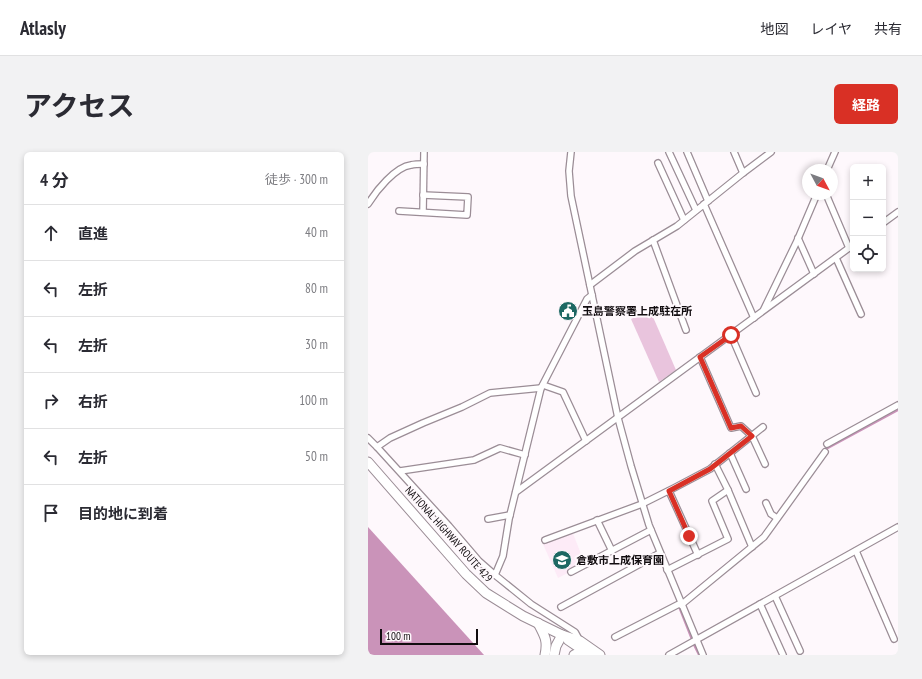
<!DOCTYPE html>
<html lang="ja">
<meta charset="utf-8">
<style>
body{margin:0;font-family:"PT Sans Narrow","Noto Sans JP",sans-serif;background:#f2f2f3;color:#2b2b33}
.controls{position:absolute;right:12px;top:12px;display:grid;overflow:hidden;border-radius:6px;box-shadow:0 2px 6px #0003}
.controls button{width:36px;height:36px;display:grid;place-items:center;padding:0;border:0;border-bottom:1px solid #e1e1e2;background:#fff;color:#2b2b33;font:20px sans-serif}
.compass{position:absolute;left:434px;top:12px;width:36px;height:36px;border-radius:50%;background:#fff;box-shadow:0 2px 6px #0003;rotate:131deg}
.scale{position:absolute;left:12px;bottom:10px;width:98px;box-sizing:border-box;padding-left:4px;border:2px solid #110c0f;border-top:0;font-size:11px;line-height:14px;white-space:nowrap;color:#110c0f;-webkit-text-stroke:3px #fef8fc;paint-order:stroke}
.stop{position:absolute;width:12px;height:12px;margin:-9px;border:3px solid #d93025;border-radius:50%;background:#fff}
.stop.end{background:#d93025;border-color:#fff;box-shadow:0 1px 4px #0008}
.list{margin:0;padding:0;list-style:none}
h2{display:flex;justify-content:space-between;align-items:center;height:52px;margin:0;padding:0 16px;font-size:17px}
h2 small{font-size:13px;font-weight:400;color:#7c7c81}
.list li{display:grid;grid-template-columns:26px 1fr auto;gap:12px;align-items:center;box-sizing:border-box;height:56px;padding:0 16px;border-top:1px solid #e1e1e2}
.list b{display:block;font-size:15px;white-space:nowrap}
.list em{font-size:13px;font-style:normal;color:#7c7c81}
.icon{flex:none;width:22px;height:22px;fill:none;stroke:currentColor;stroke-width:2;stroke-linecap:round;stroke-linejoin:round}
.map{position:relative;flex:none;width:530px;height:503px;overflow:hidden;border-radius:6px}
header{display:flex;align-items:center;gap:24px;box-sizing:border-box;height:56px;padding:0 20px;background:#fff;border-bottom:1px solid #e1e1e2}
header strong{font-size:19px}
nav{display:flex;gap:22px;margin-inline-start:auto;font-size:14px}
.intro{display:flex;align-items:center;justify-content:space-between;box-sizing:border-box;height:96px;padding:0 24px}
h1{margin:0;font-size:28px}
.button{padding:10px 18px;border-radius:6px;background:#d93025;color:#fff;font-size:14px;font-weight:700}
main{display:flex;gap:24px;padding:0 24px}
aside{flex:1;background:#fff;border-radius:6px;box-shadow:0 2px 6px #0003}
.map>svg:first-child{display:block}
.built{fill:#fdebf7}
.green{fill:#e9c4dd}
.water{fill:#ca93b9}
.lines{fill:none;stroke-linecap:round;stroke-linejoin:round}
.stream{stroke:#ca93b9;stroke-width:2}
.minor-casing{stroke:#9b8d96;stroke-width:8}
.primary-casing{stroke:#9b8d96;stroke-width:11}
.trunk-casing{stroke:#9b8d96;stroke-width:11}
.minor{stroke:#fff;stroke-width:5.5}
.primary{stroke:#fff;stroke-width:9}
.trunk{stroke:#fff;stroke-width:9}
.route{stroke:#d93025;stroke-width:5}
.labels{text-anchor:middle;stroke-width:4;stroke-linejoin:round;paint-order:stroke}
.poi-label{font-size:11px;font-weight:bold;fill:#110c0f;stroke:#fef8fc;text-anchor:start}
.street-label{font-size:11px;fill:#110c0f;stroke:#fef8fc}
</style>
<header>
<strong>Atlasly</strong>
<nav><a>地図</a><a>レイヤ</a><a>共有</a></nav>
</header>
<div class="intro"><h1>アクセス</h1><a class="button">経路</a></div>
<main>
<aside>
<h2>4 分<small>徒歩 · 300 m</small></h2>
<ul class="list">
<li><svg class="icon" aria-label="ahead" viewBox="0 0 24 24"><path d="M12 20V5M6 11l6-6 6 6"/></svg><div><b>直進</b></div><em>40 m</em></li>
<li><svg class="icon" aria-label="left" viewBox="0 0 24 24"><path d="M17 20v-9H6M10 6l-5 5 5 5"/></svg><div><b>左折</b></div><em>80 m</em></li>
<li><svg class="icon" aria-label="left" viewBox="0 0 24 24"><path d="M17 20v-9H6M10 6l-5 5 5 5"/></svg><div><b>左折</b></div><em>30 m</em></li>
<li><svg class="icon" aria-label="right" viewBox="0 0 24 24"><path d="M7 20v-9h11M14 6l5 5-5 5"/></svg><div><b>右折</b></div><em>100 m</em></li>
<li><svg class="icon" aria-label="left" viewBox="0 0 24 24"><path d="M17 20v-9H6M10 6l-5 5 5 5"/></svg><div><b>左折</b></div><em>50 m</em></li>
<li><svg class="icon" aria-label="arrive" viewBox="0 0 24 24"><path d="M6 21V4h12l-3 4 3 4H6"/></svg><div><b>目的地に到着</b></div></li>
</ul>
</aside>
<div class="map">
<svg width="530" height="503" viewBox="0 0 530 503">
<rect width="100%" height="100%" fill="#fef8fc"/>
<!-- built -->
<polygon class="built" points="204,379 217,412 190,426 175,392"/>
<!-- green -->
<polygon class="green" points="282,158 308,218 291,230 263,167"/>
<!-- water -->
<polygon class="water" points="0,375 116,503 0,503"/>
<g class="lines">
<!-- stream -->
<g class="stream">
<polyline points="456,299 458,297 530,258"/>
<polyline points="316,447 382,393"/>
<polyline points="311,455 324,488"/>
<polyline points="326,493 331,503"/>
</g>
<!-- minor casing -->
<g class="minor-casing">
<g id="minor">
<polyline points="203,0 201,19 203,44 250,266 263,314 281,373 335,503"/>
<polyline points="301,0 328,58"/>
<polyline points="319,0 340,49"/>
<polyline points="366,0 375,21"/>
<polyline points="290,11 316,68"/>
<polyline points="459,18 467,0"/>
<polyline points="458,42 481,96"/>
<path d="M0,52C8,39 27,15 43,13C47,12 52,12 56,12"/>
<polyline points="336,52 386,166"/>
<polyline points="31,59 99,63 100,45 55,43"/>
<polyline points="55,60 56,0"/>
<polyline points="515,71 530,60"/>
<polyline points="430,86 446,122"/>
<polyline points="285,88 318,178"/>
<polyline points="468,106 493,162"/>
<polyline points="222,133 267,99 309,74 375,21 403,0"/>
<polyline points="396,157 429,89 449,42"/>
<polyline points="363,183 388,241"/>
<polyline points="332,205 363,276 373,274 384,284 397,312"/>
<polyline points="175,233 195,240 218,289"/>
<polyline points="0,286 9,295 81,374 111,409 127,423"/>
<polyline points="459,292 530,253"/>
<polyline points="9,295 22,286 55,271 94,255 122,241 173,236"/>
<polyline points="362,301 378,337"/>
<polyline points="347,312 360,338"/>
<polyline points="32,319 106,308 132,296 157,303"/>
<polyline points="301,339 330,403"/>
<polyline points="148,340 485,93"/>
<polyline points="398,351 403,362 409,366"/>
<polyline points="120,367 142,363"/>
<polyline points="229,368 244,399"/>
<polyline points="177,388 274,352 306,336 342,317 395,275"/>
<polyline points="488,399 526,487"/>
<polyline points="299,418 360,387 344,349 360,338 384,395"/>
<polyline points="203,420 283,378"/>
<polyline points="407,444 432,499"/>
<polyline points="392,452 415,503"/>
<polyline points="313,453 396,385 457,300"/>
<polyline points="193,455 292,401"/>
<polyline points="247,485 313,451"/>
<polyline points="212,489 207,480 163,452 127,423 135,404 141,367 173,236 219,147 224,143"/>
<polyline points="301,503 530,375"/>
</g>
</g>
<!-- primary casing -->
<g class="primary-casing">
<g id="primary">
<path d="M170,471C177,484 180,489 177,503"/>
<polyline points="186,503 188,494 194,483"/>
</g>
</g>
<!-- trunk casing -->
<g class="trunk-casing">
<g id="trunk">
<polyline points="0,310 98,422 118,441 155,464 194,483 212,489 232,503"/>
<polyline points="200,488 222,503"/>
<polyline points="206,503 208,502 214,503"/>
</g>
</g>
<!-- minor -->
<use href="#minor" class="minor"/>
<!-- primary -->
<use href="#primary" class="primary"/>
<!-- trunk -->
<use href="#trunk" class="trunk"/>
</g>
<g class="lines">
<!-- route -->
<polyline class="route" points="321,384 301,339 342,317 384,284 373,274 363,276 332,205 363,183"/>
</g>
<!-- icons -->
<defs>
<g id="civic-disc" transform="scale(1)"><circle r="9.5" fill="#1d6863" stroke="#fef8fc"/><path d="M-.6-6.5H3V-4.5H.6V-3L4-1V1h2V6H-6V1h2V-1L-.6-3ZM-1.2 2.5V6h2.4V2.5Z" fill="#fff"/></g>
<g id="school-disc" transform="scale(1)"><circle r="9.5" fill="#1d6863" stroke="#fef8fc"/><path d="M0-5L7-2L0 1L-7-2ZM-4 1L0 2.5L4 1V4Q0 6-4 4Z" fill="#fff"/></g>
</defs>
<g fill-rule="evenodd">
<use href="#civic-disc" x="200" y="159"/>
<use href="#school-disc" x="194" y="408"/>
</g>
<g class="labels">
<!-- poi labels -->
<g class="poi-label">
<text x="214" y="163">玉島警察署上成駐在所</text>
<text x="208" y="412">倉敷市上成保育園</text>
</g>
<!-- street labels -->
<g class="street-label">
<text transform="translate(81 382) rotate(48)" y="4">NATIONAL HIGHWAY ROUTE 429</text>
</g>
</g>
</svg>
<div class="controls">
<button>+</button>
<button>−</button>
<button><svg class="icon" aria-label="locate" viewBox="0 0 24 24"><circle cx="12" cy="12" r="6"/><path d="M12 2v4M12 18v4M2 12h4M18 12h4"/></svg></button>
</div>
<svg class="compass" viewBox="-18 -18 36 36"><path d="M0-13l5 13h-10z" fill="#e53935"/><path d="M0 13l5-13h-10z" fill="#7c7c81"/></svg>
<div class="scale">100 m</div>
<div class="stop" style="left:363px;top:183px"></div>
<div class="stop end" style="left:321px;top:384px"></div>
</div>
</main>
